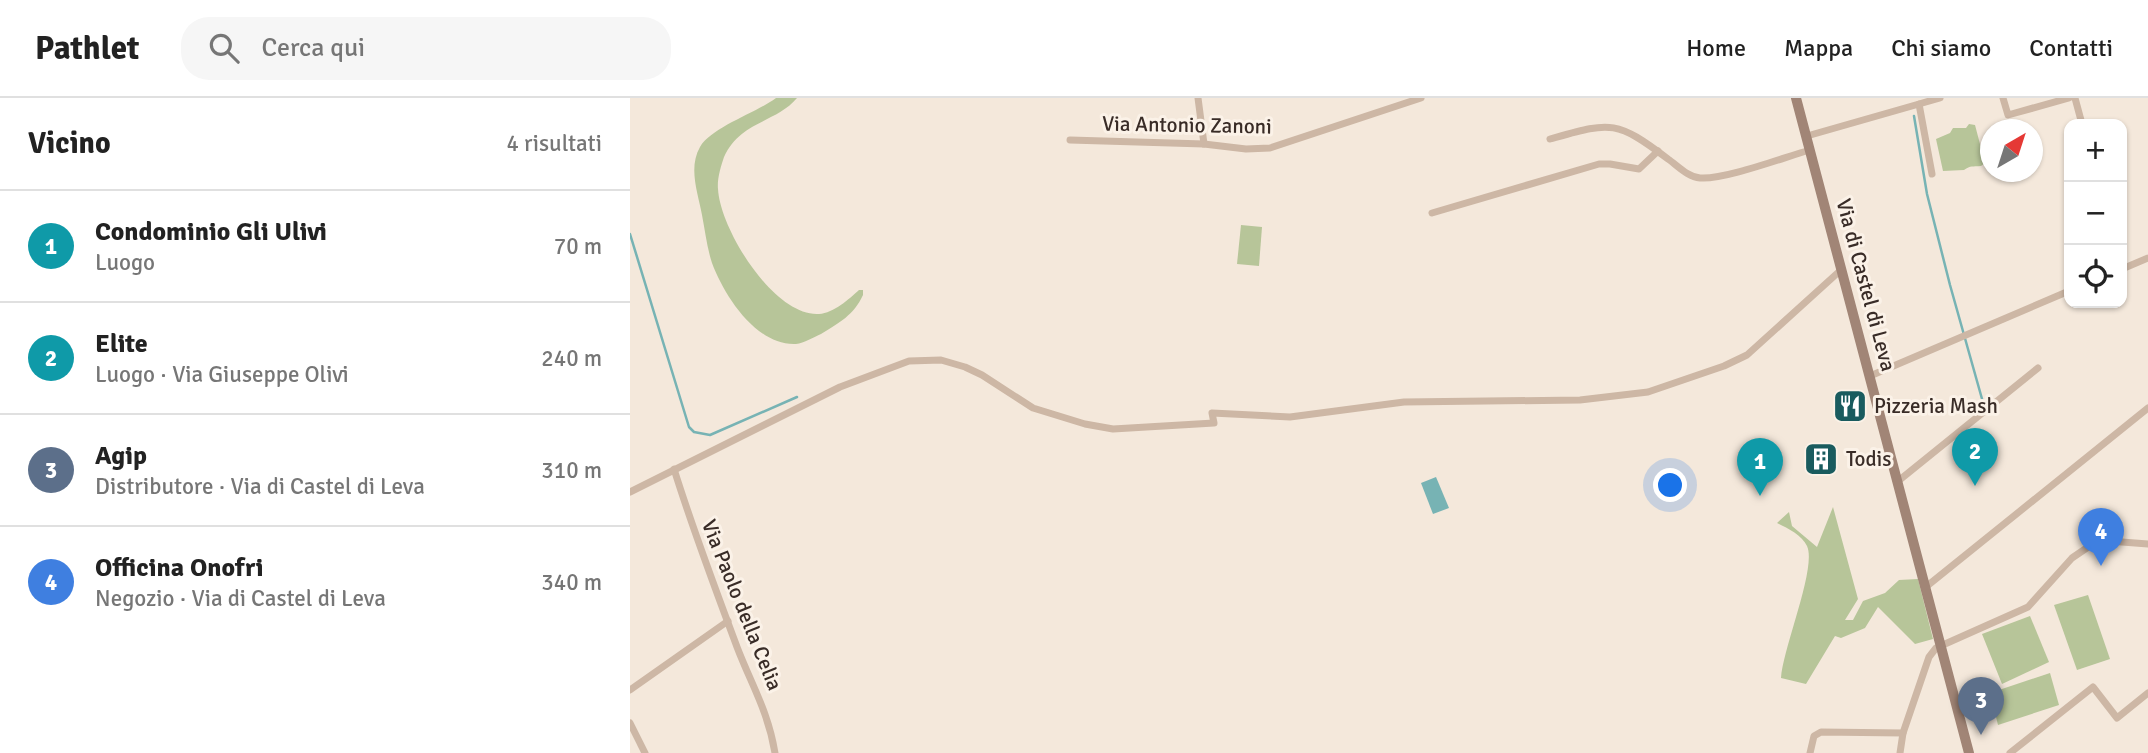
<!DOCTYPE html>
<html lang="it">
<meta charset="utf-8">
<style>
body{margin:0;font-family:Signika,sans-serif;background:#f6f6f6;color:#222}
.controls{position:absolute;right:21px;top:21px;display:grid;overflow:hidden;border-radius:14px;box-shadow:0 2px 5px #0004}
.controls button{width:63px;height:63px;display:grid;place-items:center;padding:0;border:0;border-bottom:2px solid #e0e0e0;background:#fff;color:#222;font:35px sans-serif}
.compass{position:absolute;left:1350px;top:21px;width:63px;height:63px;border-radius:50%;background:#fff;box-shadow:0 2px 5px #0004;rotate:39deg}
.you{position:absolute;left:1041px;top:388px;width:24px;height:24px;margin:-18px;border:5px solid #fff;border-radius:50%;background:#1a73e8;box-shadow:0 0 0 10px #1a73e833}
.badge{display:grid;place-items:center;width:46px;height:46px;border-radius:50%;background:#195b5e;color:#fff;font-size:23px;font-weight:700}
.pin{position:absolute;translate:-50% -58px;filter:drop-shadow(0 2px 4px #0008)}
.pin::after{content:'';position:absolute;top:37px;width:24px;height:21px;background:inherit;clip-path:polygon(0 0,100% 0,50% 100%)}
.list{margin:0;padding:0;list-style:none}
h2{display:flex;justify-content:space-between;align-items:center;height:91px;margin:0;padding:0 28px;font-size:30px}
h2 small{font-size:23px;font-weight:400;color:#767676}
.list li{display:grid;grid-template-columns:46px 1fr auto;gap:21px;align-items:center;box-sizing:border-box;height:112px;padding:0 28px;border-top:2px solid #e0e0e0}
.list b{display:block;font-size:26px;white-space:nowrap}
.list p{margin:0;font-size:23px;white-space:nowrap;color:#767676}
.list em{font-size:23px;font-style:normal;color:#767676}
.icon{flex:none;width:38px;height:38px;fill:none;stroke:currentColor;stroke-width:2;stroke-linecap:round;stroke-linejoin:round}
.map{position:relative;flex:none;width:1518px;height:655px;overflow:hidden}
header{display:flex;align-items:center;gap:42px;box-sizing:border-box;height:98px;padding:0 35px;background:#fff;border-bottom:2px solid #e0e0e0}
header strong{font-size:33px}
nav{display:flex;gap:38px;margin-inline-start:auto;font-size:24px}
.search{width:490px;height:63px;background:#f6f6f6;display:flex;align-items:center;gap:18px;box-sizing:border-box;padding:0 24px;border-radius:28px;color:#767676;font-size:26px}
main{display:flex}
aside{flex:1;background:#fff}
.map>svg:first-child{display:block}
.green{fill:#b7c599}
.water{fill:#77b3b4}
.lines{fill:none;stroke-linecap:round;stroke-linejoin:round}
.stream{stroke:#77b3b4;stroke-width:2.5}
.street{stroke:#cdb7a5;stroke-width:7}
.secondary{stroke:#a18576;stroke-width:10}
.labels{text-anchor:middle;stroke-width:6;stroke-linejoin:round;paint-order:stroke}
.street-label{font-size:21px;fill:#392c27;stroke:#fbf2e8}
.poi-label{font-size:21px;fill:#392c27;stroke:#fbf2e8;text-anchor:start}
</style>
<header>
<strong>Pathlet</strong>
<div class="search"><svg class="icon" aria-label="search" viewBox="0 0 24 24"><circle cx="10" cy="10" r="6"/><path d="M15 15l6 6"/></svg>Cerca qui</div>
<nav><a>Home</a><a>Mappa</a><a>Chi siamo</a><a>Contatti</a></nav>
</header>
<main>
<aside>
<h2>Vicino<small>4 risultati</small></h2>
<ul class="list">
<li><span class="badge" style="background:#0f9aa8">1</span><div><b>Condominio Gli Ulivi</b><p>Luogo</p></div><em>70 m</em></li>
<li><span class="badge" style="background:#0f9aa8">2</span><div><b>Elite</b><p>Luogo · Via Giuseppe Olivi</p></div><em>240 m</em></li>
<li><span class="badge" style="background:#5c6f8a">3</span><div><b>Agip</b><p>Distributore · Via di Castel di Leva</p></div><em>310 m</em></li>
<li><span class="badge" style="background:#3f7fe0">4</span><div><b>Officina Onofri</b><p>Negozio · Via di Castel di Leva</p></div><em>340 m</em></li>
</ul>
</aside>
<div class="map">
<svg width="1518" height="655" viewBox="0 0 1518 655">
<rect width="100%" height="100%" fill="#f4e8db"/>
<!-- green -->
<g class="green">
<path d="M146,0H167C146,25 110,23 94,59C91,68 87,81 88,91C90,131 144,219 189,216C204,215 219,201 229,192H233V197C224,217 209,225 191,236C184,239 174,245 166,246C126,248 94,197 82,165C77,150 75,132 72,117C68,95 58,70 70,49C82,29 126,15 146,0Z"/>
<path d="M1339,26L1345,27L1355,65L1351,68C1342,69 1341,67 1334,72L1313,73L1306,41L1320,35L1323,30H1336Z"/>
<polygon points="611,127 632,129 629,168 607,166"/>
<path d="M1203,409L1228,501L1215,522H1223L1233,503L1255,495L1269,482L1288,481L1303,541L1285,546L1248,509L1235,530L1211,540L1205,538L1176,586L1151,580C1153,550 1187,469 1177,448C1172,437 1157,430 1147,425L1159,414L1162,428L1187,449Z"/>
<polygon points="1458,497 1480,561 1447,572 1424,507"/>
<polygon points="1400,518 1419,564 1372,586 1352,536"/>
<polygon points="1420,575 1429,607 1368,627 1360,595"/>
</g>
<!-- water -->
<polygon class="water" points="806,379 819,410 803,416 791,385"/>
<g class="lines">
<!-- stream -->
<g class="stream">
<polyline points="1284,18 1297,96 1320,187 1354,308"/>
<polyline points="0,136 59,329 64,334 80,337 167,299"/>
</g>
<!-- street -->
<g class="street">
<polyline points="568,0 574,46"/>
<polyline points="1373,0 1378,17 1439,0"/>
<polyline points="1445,0 1452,26"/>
<polyline points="1177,38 1289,6"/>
<path d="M920,41C981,24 985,21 1038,61C1048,68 1058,79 1070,80C1094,82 1155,59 1180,52"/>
<polyline points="440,42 574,46 616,51 640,50 791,0"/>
<polyline points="1302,76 1289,6 1310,0"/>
<polyline points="802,115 969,66 980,66 1009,71 1028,53"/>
<polyline points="1492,171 1518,160"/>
<polyline points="1240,278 1439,193"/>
<path d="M44,371C63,432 85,490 107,549C122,588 138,613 145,655"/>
<polyline points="1267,384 1408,270"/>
<polyline points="0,394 210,289 279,263 311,262 335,269 352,277 403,310 455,326 483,331 584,325 582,315 660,319 774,304 950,302 1018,294 1094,268 1117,257 1212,171"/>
<polyline points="1297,488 1518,310"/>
<polyline points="0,592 98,523"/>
<polyline points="0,625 15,655"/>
<polyline points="1180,655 1184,638 1191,634 1273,635 1299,559 1306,550 1398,509 1442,460 1464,445 1479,443 1518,446"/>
<polyline points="1270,655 1273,635"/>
<polyline points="1380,655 1463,589 1487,620 1518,595"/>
</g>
<!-- secondary -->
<polyline class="secondary" points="1166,0 1339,655"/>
</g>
<!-- icons -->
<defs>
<g id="restaurant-square" transform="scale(1.75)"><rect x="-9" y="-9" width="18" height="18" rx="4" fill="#195b5e" stroke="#fbf2e8"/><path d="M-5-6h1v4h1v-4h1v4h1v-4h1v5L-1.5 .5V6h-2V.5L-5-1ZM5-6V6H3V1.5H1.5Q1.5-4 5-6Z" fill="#fff"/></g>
<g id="building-square" transform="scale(1.75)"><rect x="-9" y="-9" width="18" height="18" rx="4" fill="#195b5e" stroke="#fbf2e8"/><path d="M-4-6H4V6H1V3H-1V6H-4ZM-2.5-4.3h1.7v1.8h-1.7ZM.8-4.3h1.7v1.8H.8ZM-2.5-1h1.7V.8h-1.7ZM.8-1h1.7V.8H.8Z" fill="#fff"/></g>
</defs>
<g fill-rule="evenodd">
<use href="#restaurant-square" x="1220" y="308"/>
<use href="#building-square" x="1191" y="361"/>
</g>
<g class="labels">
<!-- street labels -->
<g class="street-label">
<text transform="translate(557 27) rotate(1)" y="7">Via Antonio Zanoni</text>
<text transform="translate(1236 187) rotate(75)" y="7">Via di Castel di Leva</text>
<text transform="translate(112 507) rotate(68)" y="7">Via Paolo della Celia</text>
</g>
<!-- poi labels -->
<g class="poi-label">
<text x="1244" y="315">Pizzeria Mash</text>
<text x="1216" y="368">Todis</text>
</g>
</g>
</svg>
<div class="controls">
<button>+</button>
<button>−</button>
<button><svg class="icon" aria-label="locate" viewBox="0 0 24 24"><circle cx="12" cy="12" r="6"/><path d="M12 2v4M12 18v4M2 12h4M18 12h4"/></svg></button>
</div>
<svg class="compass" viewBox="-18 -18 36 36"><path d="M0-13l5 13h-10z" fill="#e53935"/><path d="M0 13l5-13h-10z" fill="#767676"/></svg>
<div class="you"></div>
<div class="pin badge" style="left:1130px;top:398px;background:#0f9aa8">1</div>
<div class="pin badge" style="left:1345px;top:388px;background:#0f9aa8">2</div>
<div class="pin badge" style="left:1351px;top:637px;background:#5c6f8a">3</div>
<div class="pin badge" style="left:1471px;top:468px;background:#3f7fe0">4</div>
</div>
</main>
